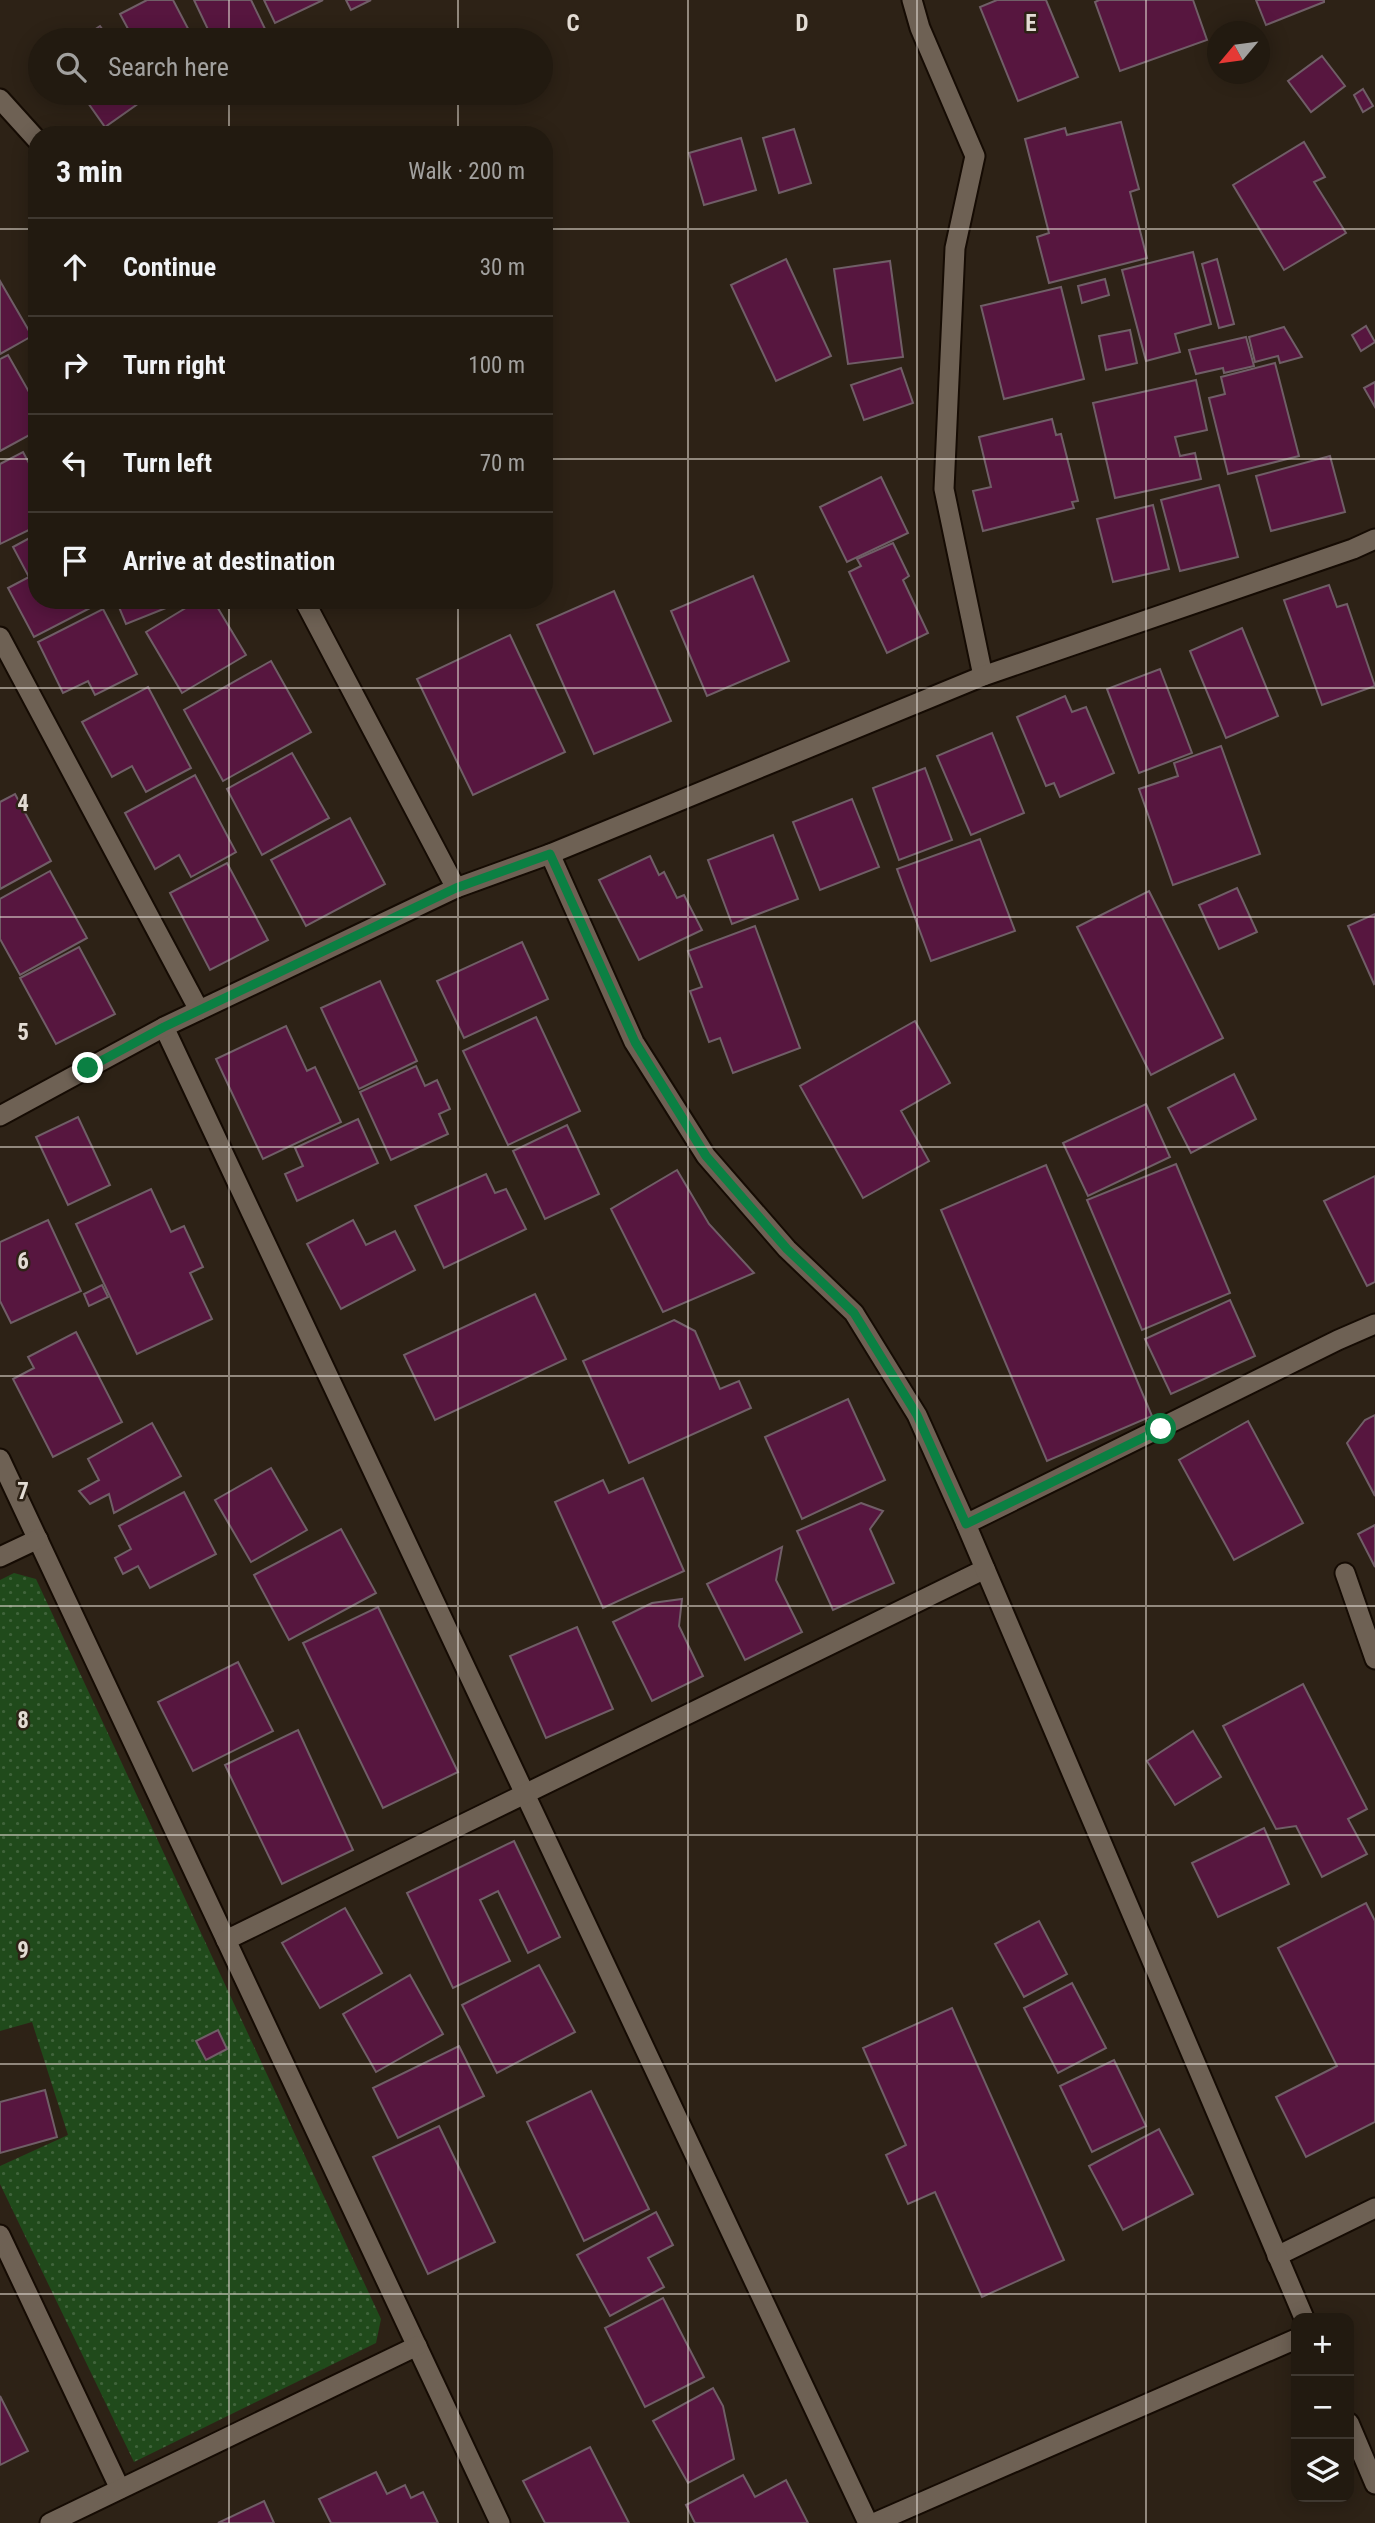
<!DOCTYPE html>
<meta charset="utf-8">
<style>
body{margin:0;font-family:"Roboto Condensed",sans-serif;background:#2e271e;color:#f1f3f6}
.controls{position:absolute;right:21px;bottom:21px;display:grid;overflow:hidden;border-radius:14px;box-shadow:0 4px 18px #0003}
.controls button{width:63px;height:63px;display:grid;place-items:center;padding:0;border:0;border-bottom:2px solid #3f3830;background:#221a10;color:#f1f3f6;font:35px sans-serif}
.compass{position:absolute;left:1207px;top:21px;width:63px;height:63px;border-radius:50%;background:#221a10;box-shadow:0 4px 18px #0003;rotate:241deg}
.stop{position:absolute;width:21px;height:21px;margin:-16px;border:5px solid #0b8043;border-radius:50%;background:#fff}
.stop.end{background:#0b8043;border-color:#fff;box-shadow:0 2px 7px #0008}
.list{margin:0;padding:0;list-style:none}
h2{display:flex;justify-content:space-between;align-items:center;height:91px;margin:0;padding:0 28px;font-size:30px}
h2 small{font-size:23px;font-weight:400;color:#a2a19f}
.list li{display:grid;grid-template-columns:46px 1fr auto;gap:21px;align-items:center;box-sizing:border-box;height:98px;padding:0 28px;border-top:2px solid #3f3830}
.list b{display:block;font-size:26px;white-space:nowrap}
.list em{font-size:23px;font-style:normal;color:#a2a19f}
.icon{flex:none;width:38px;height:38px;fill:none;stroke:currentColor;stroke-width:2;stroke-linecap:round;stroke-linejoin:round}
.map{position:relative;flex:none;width:1375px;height:2523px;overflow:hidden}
.search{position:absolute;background:#221a10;box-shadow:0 4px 18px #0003;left:28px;top:28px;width:525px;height:77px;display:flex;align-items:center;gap:18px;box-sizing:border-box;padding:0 24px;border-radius:38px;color:#a2a19f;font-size:26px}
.panel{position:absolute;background:#221a10;box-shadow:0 4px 18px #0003;left:28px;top:126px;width:525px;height:483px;border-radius:28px}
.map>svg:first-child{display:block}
.park{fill:url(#park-dots)}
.building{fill:#57163f;stroke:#705e67;stroke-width:2}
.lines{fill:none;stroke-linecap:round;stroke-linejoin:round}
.service-casing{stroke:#150b03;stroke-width:23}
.minor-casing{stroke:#150b03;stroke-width:23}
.tertiary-casing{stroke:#150b03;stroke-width:23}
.service{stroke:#6e6154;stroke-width:19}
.minor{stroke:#6e6154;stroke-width:19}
.tertiary{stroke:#6e6154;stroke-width:19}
.route{stroke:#0b8043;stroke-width:9}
.grid{fill:none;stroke:#e3dcd4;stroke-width:2;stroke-opacity:0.55}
.grid-label{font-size:23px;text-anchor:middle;font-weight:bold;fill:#e3dcd4;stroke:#2d2216;stroke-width:5;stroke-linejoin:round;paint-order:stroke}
</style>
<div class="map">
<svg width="1375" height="2523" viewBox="0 0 1375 2523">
<defs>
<pattern id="park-dots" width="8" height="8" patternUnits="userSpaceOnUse" patternTransform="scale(1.75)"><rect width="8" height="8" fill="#204a1b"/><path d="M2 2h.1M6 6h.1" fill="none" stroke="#40643b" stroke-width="1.8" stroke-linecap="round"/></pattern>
</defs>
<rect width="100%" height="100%" fill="#2d2216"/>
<!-- park -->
<polygon class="park" points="14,1573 36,1579 381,2319 376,2343 134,2462 0,2184 0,2166 68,2135 32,2022 0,2031 0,1580"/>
<!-- building -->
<g class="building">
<polygon points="147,0 173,0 194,40 134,40 120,14"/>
<polygon points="194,0 251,0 268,35 258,40 213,40"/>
<polygon points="264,0 323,0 275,23"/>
<polygon points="346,0 371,0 351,10"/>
<polygon points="997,0 1046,0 1078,77 1018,101 980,7"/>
<polygon points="1099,0 1193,0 1207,40 1120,71 1095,2"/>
<polygon points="1256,0 1324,0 1324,2 1266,25"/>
<polygon points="100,26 110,40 79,40"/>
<polygon points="1322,56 1345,86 1311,112 1288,81"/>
<polygon points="1363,89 1373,106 1363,112 1354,95"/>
<polygon points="81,93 147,93 149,96 105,127"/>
<polygon points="1121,122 1139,189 1130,192 1147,258 1049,283 1037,237 1049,233 1025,139 1065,128 1067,135"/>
<polygon points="794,129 811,183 779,193 763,138"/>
<polygon points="741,138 756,190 704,205 689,153"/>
<polygon points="1304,142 1325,177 1314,182 1346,233 1284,270 1233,185"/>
<polygon points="1193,252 1211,324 1175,334 1180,352 1146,361 1122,270"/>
<polygon points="786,259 831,356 776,381 731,285"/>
<polygon points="1217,259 1234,324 1219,328 1202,264"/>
<polygon points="890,261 903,357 848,364 834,269"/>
<polygon points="1105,279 1109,295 1082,303 1078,286"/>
<polygon points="0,281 32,336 0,354"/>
<polygon points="1061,287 1084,379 1004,399 981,306"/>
<polygon points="1366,326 1375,342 1361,351 1352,335"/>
<polygon points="1284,327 1302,357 1280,363 1278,356 1255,362 1249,337"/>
<polygon points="1130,330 1137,363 1106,370 1099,336"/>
<polygon points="1246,337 1254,366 1224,373 1223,368 1196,374 1189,350"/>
<polygon points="8,355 37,406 37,431 0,451 0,359"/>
<polygon points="1275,363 1299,456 1228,474 1209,398 1225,394 1221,377"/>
<polygon points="901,368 913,403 864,420 851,385"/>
<polygon points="1196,380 1207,430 1175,437 1180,456 1195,453 1201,479 1115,498 1093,403"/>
<polygon points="1375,382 1375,407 1364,388"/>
<polygon points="1052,419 1056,435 1061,434 1078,501 1072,502 1074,508 983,531 973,491 991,487 979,437"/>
<polygon points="23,452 37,478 37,526 0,544 0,464"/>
<polygon points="1330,456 1345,512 1271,531 1256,476"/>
<polygon points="881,477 908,533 847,562 820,507"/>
<polygon points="1219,485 1238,557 1180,571 1161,500"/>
<polygon points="1153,505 1169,569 1113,582 1097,519"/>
<polygon points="37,534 37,600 91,600 94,606 34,637 8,588 29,577 13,547"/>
<polygon points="893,543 909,576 903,580 928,633 887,653 849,572 861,566 857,559"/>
<polygon points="753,576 789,661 707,696 671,611"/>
<polygon points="1329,585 1337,607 1347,604 1375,686 1322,705 1284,600"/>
<polygon points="614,591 671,721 594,754 537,625"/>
<polygon points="116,600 186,600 126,624"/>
<polygon points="199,600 213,600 246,655 182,693 146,632"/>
<polygon points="103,609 137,674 95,695 88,681 63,693 38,642"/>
<polygon points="1242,628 1278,716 1226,738 1190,651"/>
<polygon points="510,635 565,752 473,795 417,679"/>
<polygon points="271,661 311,732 223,781 184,710"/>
<polygon points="1160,669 1192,753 1139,773 1107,689"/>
<polygon points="148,687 191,768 146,792 132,766 112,777 82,722"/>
<polygon points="1065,696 1072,712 1086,707 1114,773 1060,797 1054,783 1046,786 1017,717"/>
<polygon points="992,733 1024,813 971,835 937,756"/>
<polygon points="1221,746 1260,854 1173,885 1139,789 1178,776 1174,763"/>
<polygon points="292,753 329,818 262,855 227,789"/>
<polygon points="925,768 952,840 899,860 873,788"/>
<polygon points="195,775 236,852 191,877 179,855 155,869 125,813"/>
<polygon points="15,794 51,861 0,889 0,802"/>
<polygon points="852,799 879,867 820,890 793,822"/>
<polygon points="350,818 385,884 306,926 271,860"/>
<polygon points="773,835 798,899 732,924 708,860"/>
<polygon points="980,839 1015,931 931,961 897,869"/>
<polygon points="650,856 659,875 664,872 677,898 684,895 702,930 639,960 599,880"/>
<polygon points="227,863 268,940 210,970 170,893"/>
<polygon points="50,871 87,938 20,975 0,939 0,899"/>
<polygon points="1237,888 1257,932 1219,949 1199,905"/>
<polygon points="1149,891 1223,1038 1151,1075 1077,927"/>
<polygon points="1375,914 1375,983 1374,984 1348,926"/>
<polygon points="755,926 800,1048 733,1073 720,1038 709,1042 690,991 702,987 688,951"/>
<polygon points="522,942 548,999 464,1038 437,981"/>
<polygon points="79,947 115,1014 56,1044 20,978"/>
<polygon points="380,981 417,1061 359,1089 321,1008"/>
<polygon points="536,1017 580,1111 508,1145 463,1051"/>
<polygon points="915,1021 950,1083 901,1111 929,1161 863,1198 800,1086"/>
<polygon points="286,1026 307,1071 315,1067 341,1122 263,1159 216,1059"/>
<polygon points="416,1066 425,1086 437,1080 450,1109 439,1114 448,1134 391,1160 360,1092"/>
<polygon points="1234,1074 1256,1119 1191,1153 1168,1108"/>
<polygon points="1146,1104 1170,1157 1088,1196 1063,1143"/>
<polygon points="78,1117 110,1185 68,1205 36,1137"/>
<polygon points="358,1119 378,1163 297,1201 285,1174 303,1166 295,1148"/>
<polygon points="567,1125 599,1194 545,1219 513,1151"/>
<polygon points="1176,1164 1230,1293 1142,1330 1087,1200"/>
<polygon points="1046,1165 1152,1416 1047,1461 941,1210"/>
<polygon points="677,1170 709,1224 754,1273 663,1312 611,1209"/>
<polygon points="486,1174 495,1193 506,1189 526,1229 444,1268 415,1206"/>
<polygon points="1375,1176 1375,1282 1367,1286 1324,1201"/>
<polygon points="151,1189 171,1232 184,1226 203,1267 190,1273 212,1319 137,1354 76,1224"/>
<polygon points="48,1220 81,1291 11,1323 0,1301 0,1242"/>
<polygon points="353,1220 366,1245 395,1231 415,1270 341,1309 307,1244"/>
<polygon points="102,1285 108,1297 89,1306 84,1294"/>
<polygon points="535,1294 566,1359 435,1420 404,1355"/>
<polygon points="1230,1300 1255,1356 1171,1394 1145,1339"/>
<polygon points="674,1320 695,1331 720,1389 739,1381 751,1408 629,1463 583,1361"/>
<polygon points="76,1332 122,1422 53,1457 13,1379 34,1368 28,1357"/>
<polygon points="848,1399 885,1480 802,1519 765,1437"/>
<polygon points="1375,1415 1375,1496 1347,1443 1365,1420"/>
<polygon points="1248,1421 1303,1523 1234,1560 1179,1460"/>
<polygon points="152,1423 181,1476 114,1513 109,1494 90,1504 79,1491 99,1480 88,1459"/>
<polygon points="271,1468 307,1530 251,1562 215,1500"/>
<polygon points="643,1478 684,1571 603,1608 555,1502 603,1480 609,1493"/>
<polygon points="184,1492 216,1554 150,1588 138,1566 123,1574 115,1558 131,1549 119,1526"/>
<polygon points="861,1503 883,1511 870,1529 894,1583 833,1610 797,1531"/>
<polygon points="1375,1525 1375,1567 1358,1534"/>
<polygon points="341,1529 376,1593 289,1640 254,1575"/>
<polygon points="782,1547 776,1580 802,1632 745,1660 707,1584"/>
<polygon points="682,1599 679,1626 703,1676 652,1701 613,1622 652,1603"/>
<polygon points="378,1607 458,1772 383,1808 303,1643"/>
<polygon points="577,1627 613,1709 546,1738 510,1656"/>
<polygon points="238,1662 273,1731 193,1771 158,1702"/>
<polygon points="1303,1684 1367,1809 1348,1819 1367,1854 1322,1877 1296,1826 1276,1829 1223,1726"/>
<polygon points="298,1730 353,1850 282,1884 225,1765"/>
<polygon points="1193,1731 1221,1777 1175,1805 1147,1761"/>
<polygon points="1264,1828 1289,1884 1218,1917 1192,1863"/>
<polygon points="514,1841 560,1937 528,1953 498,1891 480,1900 510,1961 453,1988 407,1893"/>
<polygon points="1366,1903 1375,1921 1375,2122 1306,2157 1276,2097 1337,2066 1278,1948"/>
<polygon points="345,1908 382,1973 320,2008 282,1943"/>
<polygon points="1039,1921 1067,1974 1024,1997 995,1944"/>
<polygon points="539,1965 575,2032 497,2073 462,2005"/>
<polygon points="410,1975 443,2034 376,2072 343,2014"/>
<polygon points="1072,1983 1106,2048 1058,2073 1024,2008"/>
<polygon points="952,2008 1064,2260 982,2297 935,2192 908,2204 886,2155 906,2145 863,2048"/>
<polygon points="218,2030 227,2049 206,2060 196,2041"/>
<polygon points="459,2046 484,2096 398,2138 373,2088"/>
<polygon points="1114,2060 1146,2126 1092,2152 1060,2086"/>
<polygon points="45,2090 57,2137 0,2153 0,2102"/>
<polygon points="591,2091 649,2209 584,2241 527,2122"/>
<polygon points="439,2126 495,2242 428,2274 373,2157"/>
<polygon points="1159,2129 1193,2194 1123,2230 1089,2166"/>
<polygon points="656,2212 673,2245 648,2258 664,2287 610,2316 577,2255"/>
<polygon points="663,2298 704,2377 645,2407 605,2328"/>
<polygon points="713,2388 723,2406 734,2459 688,2483 653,2421"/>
<polygon points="0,2396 28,2451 0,2465"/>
<polygon points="590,2447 629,2523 545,2523 523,2481"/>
<polygon points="376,2472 387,2494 405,2485 411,2498 423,2492 438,2523 331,2523 319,2499"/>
<polygon points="743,2475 755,2497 786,2480 808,2523 695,2523 686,2505"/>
<polygon points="264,2501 274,2523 218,2523"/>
</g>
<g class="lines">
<!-- service casing -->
<g class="service-casing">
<g id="service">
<polyline points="966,1524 1338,1340 1375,1324"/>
<polyline points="1345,1573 1375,1659"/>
</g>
</g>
<!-- minor casing -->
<g class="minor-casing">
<g id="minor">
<polyline points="912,0 920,28 975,156 955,248 944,489 983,676"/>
<polyline points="0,99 37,140"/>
<polyline points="304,600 456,888"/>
<polyline points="0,637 199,1010"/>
<polyline points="550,854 983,676 1353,549 1375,539"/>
<polyline points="164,1027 868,2523"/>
<polyline points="0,1459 500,2523"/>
<polyline points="0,1557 38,1539"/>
<polyline points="226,1940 985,1569"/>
<polyline points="0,2235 120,2489"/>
<polyline points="1277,2256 1375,2208"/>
<polyline points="50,2523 417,2346"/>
<polyline points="874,2523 1296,2339"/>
</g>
</g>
<!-- tertiary casing -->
<g class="tertiary-casing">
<g id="tertiary">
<polyline points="0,1116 164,1027 456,888 550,854 634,1042 706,1156 787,1249 854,1313 917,1415 966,1524 1304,2318"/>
<polyline points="1349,2423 1375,2484"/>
</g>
</g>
<!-- service -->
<use href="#service" class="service"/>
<!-- minor -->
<use href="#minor" class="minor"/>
<!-- tertiary -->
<use href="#tertiary" class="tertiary"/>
</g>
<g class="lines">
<!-- route -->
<polyline class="route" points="88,1068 164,1027 456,888 550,854 635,1042 706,1156 787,1249 854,1313 917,1415 966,1524 1161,1429"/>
</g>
<!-- grid -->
<path class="grid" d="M229,0V40M458,0V40M688,0V2523M917,0V2523M1146,0V2523M229,93V135M458,93V135M0,229H37M544,229H1375M0,459H37M544,459H1375M229,600V2523M458,600V2523M0,688H1375M0,917H1375M0,1147H1375M0,1376H1375M0,1606H1375M0,1835H1375M0,2064H1375M0,2294H1375"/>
<g class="grid-label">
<text x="573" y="31">C</text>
<text x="802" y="31">D</text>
<text x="1031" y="31">E</text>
<text x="23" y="811">4</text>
<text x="23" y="1040">5</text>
<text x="23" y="1269">6</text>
<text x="23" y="1499">7</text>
<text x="23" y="1728">8</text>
<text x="23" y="1958">9</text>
</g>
</svg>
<div class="controls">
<button>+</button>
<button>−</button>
<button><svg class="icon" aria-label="layers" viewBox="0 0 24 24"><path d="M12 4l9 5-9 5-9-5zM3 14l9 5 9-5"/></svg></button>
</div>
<svg class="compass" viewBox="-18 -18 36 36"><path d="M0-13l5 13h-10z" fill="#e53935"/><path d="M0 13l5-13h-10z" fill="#a2a19f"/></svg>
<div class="stop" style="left:1161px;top:1429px"></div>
<div class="stop end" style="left:88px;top:1068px"></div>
<div class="search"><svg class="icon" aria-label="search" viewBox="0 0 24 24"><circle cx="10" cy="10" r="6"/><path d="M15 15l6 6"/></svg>Search here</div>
<section class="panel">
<h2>3 min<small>Walk · 200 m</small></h2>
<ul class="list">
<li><svg class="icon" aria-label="ahead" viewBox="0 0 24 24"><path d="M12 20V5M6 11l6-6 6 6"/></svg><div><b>Continue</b></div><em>30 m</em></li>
<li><svg class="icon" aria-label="right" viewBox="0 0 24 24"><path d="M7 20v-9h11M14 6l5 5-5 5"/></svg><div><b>Turn right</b></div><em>100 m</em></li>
<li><svg class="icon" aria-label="left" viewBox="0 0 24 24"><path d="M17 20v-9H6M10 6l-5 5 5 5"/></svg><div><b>Turn left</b></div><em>70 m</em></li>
<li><svg class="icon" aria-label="arrive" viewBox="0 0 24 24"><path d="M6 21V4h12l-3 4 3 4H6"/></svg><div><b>Arrive at destination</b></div></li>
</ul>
</section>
</div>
